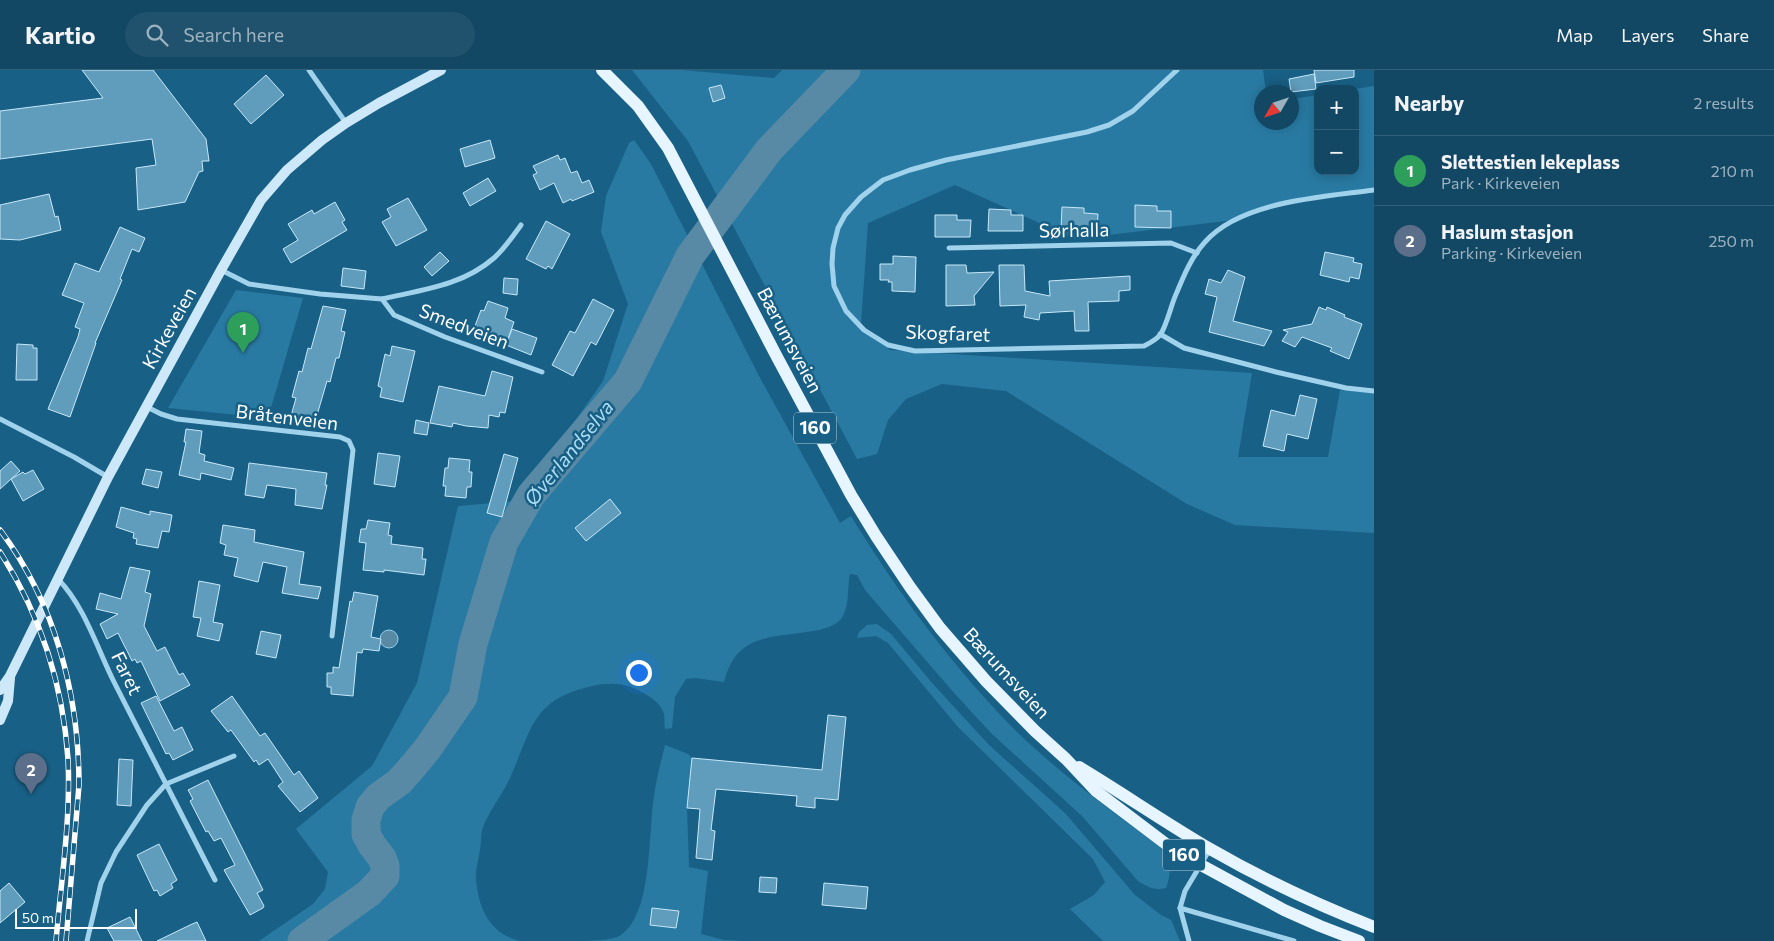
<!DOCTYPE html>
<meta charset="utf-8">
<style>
body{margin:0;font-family:Commissioner,sans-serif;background:#20526d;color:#f1f3f6}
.controls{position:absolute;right:15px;top:15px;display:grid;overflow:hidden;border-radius:10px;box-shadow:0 2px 12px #0003}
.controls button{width:45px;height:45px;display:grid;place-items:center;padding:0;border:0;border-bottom:1px solid #326078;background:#134864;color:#f1f3f6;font:25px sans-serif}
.compass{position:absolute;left:1254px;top:15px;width:45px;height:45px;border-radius:50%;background:#134864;box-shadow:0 2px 12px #0003;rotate:231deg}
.scale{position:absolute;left:15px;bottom:12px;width:122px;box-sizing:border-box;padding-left:5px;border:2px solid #fff;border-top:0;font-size:14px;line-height:18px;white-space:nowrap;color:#fff;-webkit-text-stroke:4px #196086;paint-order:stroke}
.you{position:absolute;left:638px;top:602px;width:18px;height:18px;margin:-12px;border:4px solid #fff;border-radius:50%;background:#1a73e8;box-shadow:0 0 0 8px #1a73e833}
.badge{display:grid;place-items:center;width:32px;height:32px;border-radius:50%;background:#e797bd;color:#fff;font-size:16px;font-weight:700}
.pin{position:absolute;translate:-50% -41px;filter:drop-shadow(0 1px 2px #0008)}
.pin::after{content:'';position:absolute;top:26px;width:18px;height:15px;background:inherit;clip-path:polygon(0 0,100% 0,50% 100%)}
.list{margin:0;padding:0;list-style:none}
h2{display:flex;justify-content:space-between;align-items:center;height:65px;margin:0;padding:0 20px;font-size:21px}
h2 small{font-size:16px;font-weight:400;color:#9db2bf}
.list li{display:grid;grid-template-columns:32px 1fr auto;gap:15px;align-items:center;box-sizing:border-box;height:70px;padding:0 20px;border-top:1px solid #326078}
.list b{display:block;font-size:19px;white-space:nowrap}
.list p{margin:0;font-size:16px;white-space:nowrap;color:#9db2bf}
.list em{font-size:16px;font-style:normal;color:#9db2bf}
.icon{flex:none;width:28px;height:28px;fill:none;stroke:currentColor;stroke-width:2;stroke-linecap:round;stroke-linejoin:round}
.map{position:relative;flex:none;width:1374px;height:871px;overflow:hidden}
header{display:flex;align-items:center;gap:30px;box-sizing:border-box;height:70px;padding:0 25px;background:#134864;border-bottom:1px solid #326078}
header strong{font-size:24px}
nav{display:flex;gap:28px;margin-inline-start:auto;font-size:18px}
.search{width:350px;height:45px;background:#20526d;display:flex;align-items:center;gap:12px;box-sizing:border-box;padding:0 18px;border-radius:28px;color:#9db2bf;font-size:19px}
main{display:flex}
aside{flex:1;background:#134864}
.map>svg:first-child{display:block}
.green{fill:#297aa3}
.water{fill:#588aa6;stroke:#93d1ef}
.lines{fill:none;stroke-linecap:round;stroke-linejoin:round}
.river{stroke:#588aa6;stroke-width:29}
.building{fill:#609dbc;stroke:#c6e8f9}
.street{stroke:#a0d2ec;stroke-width:5}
.secondary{stroke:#cde9f9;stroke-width:10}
.primary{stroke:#e6f5ff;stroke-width:12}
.rail-casing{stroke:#fff;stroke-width:5.5}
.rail{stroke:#196086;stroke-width:4;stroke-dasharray:11;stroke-linecap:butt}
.labels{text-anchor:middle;stroke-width:5;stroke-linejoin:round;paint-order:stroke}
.shield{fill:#196086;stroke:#bacfdb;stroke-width:1}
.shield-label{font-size:18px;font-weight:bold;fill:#fff}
.street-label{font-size:19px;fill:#fff;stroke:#196086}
.water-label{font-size:20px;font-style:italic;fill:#acdcf4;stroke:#196086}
</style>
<header>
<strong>Kartio</strong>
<div class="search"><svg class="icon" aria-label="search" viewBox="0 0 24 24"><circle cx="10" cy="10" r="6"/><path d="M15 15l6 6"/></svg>Search here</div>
<nav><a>Map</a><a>Layers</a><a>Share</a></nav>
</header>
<main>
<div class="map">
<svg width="1374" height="871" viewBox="0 0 1374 871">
<rect width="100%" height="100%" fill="#196086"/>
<!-- green -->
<g class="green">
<polygon points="632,0 682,0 774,8 782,0 1263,0 1266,22 1262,22 1262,52 1292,52 1292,29 1318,25 1318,101 1355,101 1355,19 1374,16 1374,120 1301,130 1234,150 1075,169 955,115 868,153 861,254 890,280 1252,303 1238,387 1328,387 1340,320 1374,323 1374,463 1235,455 1187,434 1006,321 942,314 906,329 888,350 877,384 857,389 688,71"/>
<path d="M634,70L651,94L759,306L840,453L851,446C898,523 952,596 1015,660C1059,703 1110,740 1160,777C1171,792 1172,801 1166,818C1155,821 1148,817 1138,811L1082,746L992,664L955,624L865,520L857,505L850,504C847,517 850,537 841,549C834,557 823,559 813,561C772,568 736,563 724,612L695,608L686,609L675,627L672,658L665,659C664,654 665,648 664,644C661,632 646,624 636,619C621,612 604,613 588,617C530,631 531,663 509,710C501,727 488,742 482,760C481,766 481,773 480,779C479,789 475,799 476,809C478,839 491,865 521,871H259L313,834L325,819L328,802L296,759L372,696L417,613L458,436L515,431L561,371L603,311L628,234L601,162L606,126L629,73Z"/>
<polygon points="236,220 303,228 268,348 168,338"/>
<polygon points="877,554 891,564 933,614 989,675 1065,743 1135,825 1161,845 1171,850 1180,871 1103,871 1070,839 1094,825 1105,812 1093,789 958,657 888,573 876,566 857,568 859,562 867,555"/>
<path d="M665,675L688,684L692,688L687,738L689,797L708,801L701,864L724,870L743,871H583C595,870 611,871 621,865C653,843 648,763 654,727C656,710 661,692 665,675Z"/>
</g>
<!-- water -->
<circle class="water" cx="389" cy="569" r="9"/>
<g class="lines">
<!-- river -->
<polyline class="river" points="302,871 369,823 385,806 385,796 382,788 372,775 366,764 366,750 370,737 378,727 399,712 415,694 428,678 463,627 473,574 504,472 531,425 628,311 690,186 769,80 846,0"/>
</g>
<!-- building -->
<g class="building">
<polygon points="82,0 153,0 206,69 209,91 202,91 203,101 199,102 185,132 138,140 136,98 156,95 152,69 0,89 0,41 103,28"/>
<polygon points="1314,0 1354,0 1354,7 1316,13"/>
<polygon points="1314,4 1316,19 1291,22 1289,9"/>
<polygon points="266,5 284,25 251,54 234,34"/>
<polygon points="721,15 725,28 713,32 709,18"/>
<polygon points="490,70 495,88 465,97 460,79"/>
<polygon points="558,85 560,90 565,88 571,103 577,101 582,113 589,110 594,122 572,131 571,129 563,133 554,113 540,120 533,105 537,103 533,96"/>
<polygon points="488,108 496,121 470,136 463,123"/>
<polygon points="49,124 55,147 58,146 61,160 20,170 0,169 0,135"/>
<polygon points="408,128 427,160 396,176 382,152 391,147 387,139"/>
<polygon points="335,132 345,150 342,152 347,160 291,193 283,179 298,170 288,154 312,140 314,144"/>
<polygon points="1135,135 1157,136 1157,141 1171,141 1171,158 1135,157"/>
<polygon points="1062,137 1084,138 1084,143 1098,144 1097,160 1061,159"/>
<polygon points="989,139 1011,140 1011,145 1023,145 1023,161 988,161"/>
<polygon points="935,145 957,145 957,150 971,150 970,167 935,167"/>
<polygon points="546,151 570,164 552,199 548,196 546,199 526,189"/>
<polygon points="120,157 145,168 139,182 132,179 120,209 122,210 95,273 96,273 70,347 48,339 78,267 80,259 75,257 84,233 62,225 75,193 99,202"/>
<polygon points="440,182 449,191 432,206 424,197"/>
<polygon points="1325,182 1354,188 1353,192 1362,194 1359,209 1350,207 1349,212 1320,205"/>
<polygon points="893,186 916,187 915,222 892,221 892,212 888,212 889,210 880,210 880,194 893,194"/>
<polygon points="946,195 966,195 967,203 968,203 994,202 974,226 975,235 946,236"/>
<polygon points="999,195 1024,195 1025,221 1050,226 1049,211 1130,206 1130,220 1119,221 1119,231 1088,232 1089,261 1075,261 1074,241 1040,243 1039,250 1024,247 1026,235 1000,236"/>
<polygon points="343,198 366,201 364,219 341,216"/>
<polygon points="1228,200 1245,207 1233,251 1272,261 1264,276 1209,262 1217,227 1205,224 1209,209 1221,213"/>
<polygon points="504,208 518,209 517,225 503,223"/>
<polygon points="593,229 614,240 596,275 591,272 573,306 552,295 570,261 575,263"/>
<polygon points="488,231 508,238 505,248 514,252 508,269 475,256 481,240 484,241"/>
<polygon points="323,236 346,240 341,261 345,262 339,288 336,288 330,312 327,311 315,352 291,346 296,328 292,327 299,301 302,302 308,278 311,279"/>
<polygon points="1319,237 1326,240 1327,237 1345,245 1344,247 1362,254 1349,289 1330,281 1332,278 1302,267 1295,277 1282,271 1288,262 1283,260 1312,254"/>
<polygon points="512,259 537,268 531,285 506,275"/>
<polygon points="17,274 33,275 33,278 37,278 37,310 16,310"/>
<polygon points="392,276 415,281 403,332 380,327 382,318 378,316 385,284 390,286"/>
<polygon points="492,301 513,307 505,343 500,342 499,347 489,345 488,358 466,356 453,353 452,357 430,353 439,316 485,326"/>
<polygon points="1300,325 1317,329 1308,369 1287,364 1284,381 1263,376 1271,340 1295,346"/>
<polygon points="416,350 429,353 427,365 414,363"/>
<polygon points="186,359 202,361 199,383 205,385 204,391 234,398 231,410 201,403 200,410 179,405 186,372 184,372"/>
<polygon points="378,383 400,386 395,417 374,414"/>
<polygon points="504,384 518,388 502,447 487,443"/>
<polygon points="449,388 470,390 469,402 472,402 471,417 467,417 466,428 445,426 446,416 443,416 445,398 448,398"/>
<polygon points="11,391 20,401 0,419 0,401"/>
<polygon points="249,393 327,403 325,415 327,415 322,439 295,435 296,419 267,415 264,428 245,425"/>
<polygon points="146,399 162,402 158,418 142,414"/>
<polygon points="33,400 44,419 23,431 11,409 23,402 25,404"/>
<polygon points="610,429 621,443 586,471 575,458"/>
<polygon points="121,437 150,445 150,441 172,445 169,462 162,461 158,478 136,474 137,469 133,468 134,463 116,457"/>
<polygon points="368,450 390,453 388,465 392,466 391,474 423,478 422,489 426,489 424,505 384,500 384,502 363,500 366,473 359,472 361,459 366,459"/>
<polygon points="223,455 255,460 254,472 304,482 299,514 321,517 318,529 282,523 287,497 263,492 258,512 234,506 238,488 224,485 226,475 220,473"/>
<polygon points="130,497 150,501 145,522 151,524 144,556 157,581 165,577 179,605 183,603 190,615 160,631 141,591 137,593 135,589 132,591 118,563 107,569 100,554 118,544 96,539 100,523 121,529"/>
<polygon points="199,511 220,515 213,552 223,554 219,571 197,566 201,548 193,547"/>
<polygon points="354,522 378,526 371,567 381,569 379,581 363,579 362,583 357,582 353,626 331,624 331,617 327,617 327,603 333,603 333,597 339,598 350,531 352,532"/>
<polygon points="261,561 281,565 276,588 256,584"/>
<polygon points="156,626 174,661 182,657 193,680 173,690 169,683 166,684 141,633"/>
<polygon points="232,626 260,666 265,663 294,705 299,701 318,728 300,742 278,716 283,712 268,689 259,695 256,690 254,692 231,660 228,662 211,641"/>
<polygon points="828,645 846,647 838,730 815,728 815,738 796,736 797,726 716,719 711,760 715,761 712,790 696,788 700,739 687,738 692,688 822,700"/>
<polygon points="119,689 133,690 131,736 117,735"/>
<polygon points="208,710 263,820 257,823 264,836 263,838 250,845 224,800 235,795 221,768 214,771 208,761 206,762 190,731 193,729 188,720"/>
<polygon points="159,774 177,810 171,814 173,818 160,826 157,820 154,821 137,785"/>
<polygon points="760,807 777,808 776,823 759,822"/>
<polygon points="9,813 25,832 0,853 0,821"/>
<polygon points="824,813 868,817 866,839 822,835"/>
<polygon points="652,838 679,841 676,858 650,855"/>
<polygon points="130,847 142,871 114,871 107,858"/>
<polygon points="197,852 206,871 157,871 190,855"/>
</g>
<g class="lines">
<!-- street -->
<g class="street">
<polyline points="309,0 346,53"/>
<path d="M1177,0L1133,41L1109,55L1087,62L946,90L910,100L883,110L861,127L845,145L838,158L833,178L832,194L834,216L846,241L864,260L888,275L915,281L1144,276C1150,273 1156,270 1160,265C1167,256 1171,234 1177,222C1184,205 1192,186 1205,172C1241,131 1323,127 1374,120"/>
<polyline points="949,178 1171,173 1197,183"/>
<polyline points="221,200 249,214 320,224 382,229 394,245 445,267 542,302"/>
<path d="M382,229C421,220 462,216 494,188C504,179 513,166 521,155"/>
<polyline points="1160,264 1184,278 1276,302 1346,318 1374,321"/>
<polyline points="147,337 161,344 177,349 340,367 349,371 353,380 332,566"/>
<polyline points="0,349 74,387 108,407"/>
<path d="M58,509C85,537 97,578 114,612C147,678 181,744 215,810"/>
<polyline points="1180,838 1294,871"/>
<polyline points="87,871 101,813 116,782 147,735 166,714 234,686"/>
<polyline points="1189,871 1180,838 1185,821 1210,779"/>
</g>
<!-- secondary -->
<g class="secondary">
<polyline points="0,620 10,606 108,407 221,200 261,130 287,100 322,70 346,53 379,33 441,0"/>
<polyline points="0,650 8,631 10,608"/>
</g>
<!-- primary -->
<g class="primary">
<polyline points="602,0 638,36 668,78 777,287 851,425 876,466 910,517 940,558 986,611 1035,661 1066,689 1096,721 1166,774 1201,795 1284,840 1320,856 1359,871"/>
<path d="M1079,697C1124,724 1167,754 1212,780C1264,810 1318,835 1374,857"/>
</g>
<!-- rail casing -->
<g class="rail-casing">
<g id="rail">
<path d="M0,460C55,533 79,624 79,715L66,871"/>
<path d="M0,482C40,544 63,615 68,689C71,749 61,811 56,871"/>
</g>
</g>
<!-- rail -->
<use href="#rail" class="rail"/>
</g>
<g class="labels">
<!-- shield labels -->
<g class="shield">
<rect x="794" y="342.5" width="42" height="31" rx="4"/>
<rect x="1163" y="769.5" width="42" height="31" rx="4"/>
</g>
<g class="shield-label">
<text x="815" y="364">160</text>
<text x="1184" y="791">160</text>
</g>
<!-- street labels -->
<g class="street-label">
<text transform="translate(1074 160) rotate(-1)" y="7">Sørhalla</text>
<text transform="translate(464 256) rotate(21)" y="7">Smedveien</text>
<text transform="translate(169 258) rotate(-61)" y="7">Kirkeveien</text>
<text transform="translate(948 263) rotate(2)" y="7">Skogfaret</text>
<text transform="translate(790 270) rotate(62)" y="7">Bærumsveien</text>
<text transform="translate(287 347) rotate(7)" y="7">Bråtenveien</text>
<text transform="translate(127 603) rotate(64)" y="7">Faret</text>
<text transform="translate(1007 603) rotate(47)" y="7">Bærumsveien</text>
</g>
<!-- water labels -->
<g class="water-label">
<text transform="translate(569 383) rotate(-51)" y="7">Øverlandselva</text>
</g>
</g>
</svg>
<div class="controls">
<button>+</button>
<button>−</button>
</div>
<svg class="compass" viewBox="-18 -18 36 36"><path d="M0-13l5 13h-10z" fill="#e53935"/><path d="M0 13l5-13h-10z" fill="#9db2bf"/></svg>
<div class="scale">50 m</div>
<div class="you"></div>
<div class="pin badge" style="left:243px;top:283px;background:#2e9e5b">1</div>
<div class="pin badge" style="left:31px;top:724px;background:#5c6f8a">2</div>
</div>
<aside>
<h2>Nearby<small>2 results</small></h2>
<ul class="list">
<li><span class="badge" style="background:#2e9e5b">1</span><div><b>Slettestien lekeplass</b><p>Park · Kirkeveien</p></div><em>210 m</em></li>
<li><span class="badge" style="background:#5c6f8a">2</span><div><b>Haslum stasjon</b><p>Parking · Kirkeveien</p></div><em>250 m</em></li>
</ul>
</aside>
</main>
